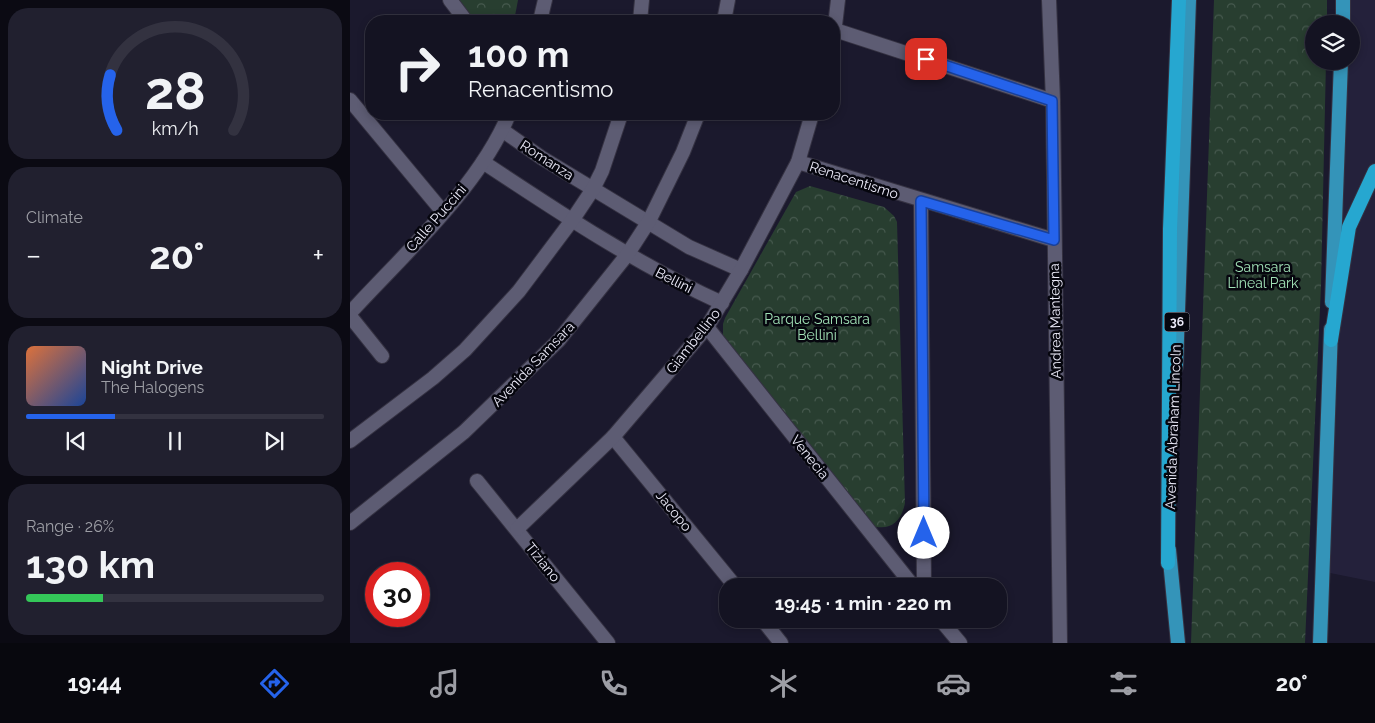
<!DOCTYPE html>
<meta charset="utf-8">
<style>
body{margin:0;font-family:Raleway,sans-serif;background:#21202f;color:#f1f3f6;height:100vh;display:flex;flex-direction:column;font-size:19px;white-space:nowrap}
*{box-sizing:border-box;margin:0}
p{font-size:16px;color:#9d9ea5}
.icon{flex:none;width:28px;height:28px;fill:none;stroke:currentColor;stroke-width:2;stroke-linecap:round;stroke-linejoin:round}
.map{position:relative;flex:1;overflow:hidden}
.details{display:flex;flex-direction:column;gap:8px;padding:8px;background:#0b0a13;width:350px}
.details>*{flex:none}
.top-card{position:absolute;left:15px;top:15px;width:475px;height:105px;border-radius:20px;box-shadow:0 2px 8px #0003,0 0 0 1px #333240;background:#141322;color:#f1f3f6;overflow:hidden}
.tools{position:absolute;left:955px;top:15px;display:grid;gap:10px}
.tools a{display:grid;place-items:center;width:55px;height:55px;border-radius:50%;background:#141322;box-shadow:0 2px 8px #0003,0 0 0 1px #333240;font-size:25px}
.speed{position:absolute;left:15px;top:562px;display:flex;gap:10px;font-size:25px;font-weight:700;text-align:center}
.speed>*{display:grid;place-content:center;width:65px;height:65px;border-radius:50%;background:#141322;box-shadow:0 2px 8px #0003,0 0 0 1px #333240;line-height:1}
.speed .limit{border:8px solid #d22;background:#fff;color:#111}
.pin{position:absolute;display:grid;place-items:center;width:42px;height:42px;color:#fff;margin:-21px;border-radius:10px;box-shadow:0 2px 8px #0006}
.me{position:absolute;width:55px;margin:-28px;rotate:0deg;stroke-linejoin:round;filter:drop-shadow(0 0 4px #0008)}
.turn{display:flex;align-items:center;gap:18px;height:105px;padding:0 20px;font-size:22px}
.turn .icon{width:65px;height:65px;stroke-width:2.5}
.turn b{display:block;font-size:35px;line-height:42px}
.big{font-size:38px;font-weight:700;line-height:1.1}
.details .widget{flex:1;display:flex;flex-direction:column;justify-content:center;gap:8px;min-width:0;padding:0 18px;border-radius:20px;background:#21202f}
.details .dial{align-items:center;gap:0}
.dial svg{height:130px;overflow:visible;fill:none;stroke:#333240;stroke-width:7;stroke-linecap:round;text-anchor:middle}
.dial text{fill:#f1f3f6;stroke:none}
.song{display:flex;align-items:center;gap:15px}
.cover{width:60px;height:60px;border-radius:8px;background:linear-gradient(135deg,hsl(20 70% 55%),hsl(220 70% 35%))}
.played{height:5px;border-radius:2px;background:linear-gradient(90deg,#2563eb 30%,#333240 30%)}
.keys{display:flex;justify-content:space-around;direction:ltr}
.heat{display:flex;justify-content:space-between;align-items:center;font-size:28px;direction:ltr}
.charge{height:8px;border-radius:4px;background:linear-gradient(90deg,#34c759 26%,#333240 0)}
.trip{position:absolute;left:369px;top:578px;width:288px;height:50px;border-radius:20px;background:#141322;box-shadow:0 2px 8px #0003,0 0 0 1px #333240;font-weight:700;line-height:50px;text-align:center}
.tabs{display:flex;height:80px;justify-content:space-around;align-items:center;background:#08080e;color:#9d9ea5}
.tabs .icon{width:35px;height:35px}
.tabs .on{color:#2563eb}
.tabs b{font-size:22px;color:#f1f3f6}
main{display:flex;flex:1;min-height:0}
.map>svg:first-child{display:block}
.built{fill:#24213b}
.park{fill:url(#park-crowns)}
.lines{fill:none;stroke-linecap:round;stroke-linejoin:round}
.minor-casing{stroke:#353242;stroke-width:16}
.primary-casing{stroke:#353242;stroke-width:16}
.trunk-casing{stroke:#353242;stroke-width:16}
.minor{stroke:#5d5c73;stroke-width:14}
.primary{stroke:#3494b9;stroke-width:14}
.trunk{stroke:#26a7d0;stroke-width:14}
.route-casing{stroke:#184099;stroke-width:12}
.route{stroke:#2563eb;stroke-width:9}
.labels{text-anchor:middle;stroke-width:5;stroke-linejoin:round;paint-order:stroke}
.shield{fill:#06060e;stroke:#a6a6b2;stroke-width:1}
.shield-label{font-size:12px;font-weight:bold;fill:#ebeaf8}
.street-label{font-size:14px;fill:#ebeaf8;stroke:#06060e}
.park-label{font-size:14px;fill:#a1e1b6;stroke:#06060e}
</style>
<main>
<section class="details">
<div class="widget dial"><svg viewBox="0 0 100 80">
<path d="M14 69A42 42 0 1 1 86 69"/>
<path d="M14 69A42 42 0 0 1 10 35" stroke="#2563eb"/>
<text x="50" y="56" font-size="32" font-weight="700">28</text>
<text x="50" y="72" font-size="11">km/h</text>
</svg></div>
<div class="widget"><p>Climate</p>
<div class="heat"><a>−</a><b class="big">20°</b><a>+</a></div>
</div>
<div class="widget">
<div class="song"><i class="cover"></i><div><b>Night Drive</b><p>The Halogens</p></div></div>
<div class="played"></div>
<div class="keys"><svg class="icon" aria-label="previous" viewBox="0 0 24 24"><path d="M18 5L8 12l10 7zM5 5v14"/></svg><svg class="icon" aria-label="pause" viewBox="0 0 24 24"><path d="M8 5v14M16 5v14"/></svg><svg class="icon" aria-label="next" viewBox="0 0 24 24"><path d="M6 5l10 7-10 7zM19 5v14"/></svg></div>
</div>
<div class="widget"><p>Range · 26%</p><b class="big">130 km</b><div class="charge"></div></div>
</section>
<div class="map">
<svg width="1025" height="643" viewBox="0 0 1025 643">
<defs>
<pattern id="park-crowns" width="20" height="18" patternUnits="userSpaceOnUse" patternTransform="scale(1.25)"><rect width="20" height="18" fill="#283e30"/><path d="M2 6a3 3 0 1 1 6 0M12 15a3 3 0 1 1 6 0" fill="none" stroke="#475a4f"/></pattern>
</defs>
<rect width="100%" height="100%" fill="#1b192d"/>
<polygon class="built" points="1000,0 1025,0 1025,582 980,573 998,61 1001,61"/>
<g class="park">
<polygon points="105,0 168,0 164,21 122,21"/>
<polygon points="864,0 977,0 977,24 964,24 964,61 976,61 971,286 955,643 841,643"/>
<path d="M460 186 534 207 544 216 547 222 555 503C551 523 539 532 519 525L373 339V324L375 318 446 192Z"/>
</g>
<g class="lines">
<g class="minor-casing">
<g id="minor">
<polyline points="100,0 116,21"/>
<polyline points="699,0 703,101 710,643"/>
<polyline points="190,21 195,0"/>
<polyline points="290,21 292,0"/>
<polyline points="374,21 378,0"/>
<polyline points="485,30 703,101"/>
<polyline points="484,34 488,0"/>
<polyline points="0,100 93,212"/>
<polyline points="152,130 192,158 339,247 391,270"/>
<path d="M133 162C210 213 288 265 372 303"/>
<polyline points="448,162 704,240"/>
<polyline points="571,201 574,586"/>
<path d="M0 313C53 255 129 187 159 114"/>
<polyline points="0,316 32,356"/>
<polyline points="357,327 563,586"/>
<polyline points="263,437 385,586"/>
<polyline points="0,441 83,378 115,350 169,291 223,219 243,189 252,171 271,114"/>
<polyline points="127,481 258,643"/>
<polyline points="0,523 114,432 209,340 277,255 299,221 333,152 348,114"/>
<polyline points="167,529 263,437 357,327 391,270 448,162 462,114"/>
<polyline points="412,619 431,643"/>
<polyline points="590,619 610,643"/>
</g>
</g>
<g class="primary-casing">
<g id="primary">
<polyline points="993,24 993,0"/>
<polyline points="982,302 991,61"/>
<polyline points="826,367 839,0"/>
<polyline points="819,550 828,643"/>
<polyline points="970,643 981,329"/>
</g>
</g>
<g class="trunk-casing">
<g id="trunk">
<polyline points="981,340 999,227 1025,171"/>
<polyline points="818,563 820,229 829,0"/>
</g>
</g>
<use href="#minor" class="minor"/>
<use href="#primary" class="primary"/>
<use href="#trunk" class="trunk"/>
</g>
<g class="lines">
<g class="route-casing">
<polyline id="route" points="574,533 571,201 704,240 702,101 576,59"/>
</g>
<use href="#route" class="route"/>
</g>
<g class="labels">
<rect class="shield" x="814.5" y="312.5" width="25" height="19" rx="4"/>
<g class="shield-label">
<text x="827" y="326">36</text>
</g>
<g class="street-label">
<text transform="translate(197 160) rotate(33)" y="5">Romanza</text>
<text transform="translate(504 180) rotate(18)" y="5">Renacentismo</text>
<text transform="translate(86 218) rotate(-49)" y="5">Calle Puccini</text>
<text transform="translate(324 280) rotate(27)" y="5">Bellini</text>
<text transform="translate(705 321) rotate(-91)" y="5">Andrea Mantegna</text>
<text transform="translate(343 341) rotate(-52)" y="5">Giambellino</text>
<text transform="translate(183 364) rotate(-46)" y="5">Avenida Samsara</text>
<text transform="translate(823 427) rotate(-88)" y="5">Avenida Abraham Lincoln</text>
<text transform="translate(460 457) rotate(51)" y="5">Venecia</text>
<text transform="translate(324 511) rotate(51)" y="5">Jacopo</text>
<text transform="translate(193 562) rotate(51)" y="5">Tiziano</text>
</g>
<g class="park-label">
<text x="913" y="272">Samsara<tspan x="913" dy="16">Lineal Park</tspan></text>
<text x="467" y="324">Parque Samsara<tspan x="467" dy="16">Bellini</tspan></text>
</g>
</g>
</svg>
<div class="tools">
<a><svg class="icon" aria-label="layers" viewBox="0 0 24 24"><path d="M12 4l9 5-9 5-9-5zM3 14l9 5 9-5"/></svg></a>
</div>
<div class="speed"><div class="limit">30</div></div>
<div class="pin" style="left:576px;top:59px;background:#d93025"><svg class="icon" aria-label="arrive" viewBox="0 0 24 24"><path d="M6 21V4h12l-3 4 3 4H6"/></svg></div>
<svg class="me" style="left:574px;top:533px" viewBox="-20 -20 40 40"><circle r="19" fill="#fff"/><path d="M0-13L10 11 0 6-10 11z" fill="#2563eb"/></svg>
<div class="trip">19:45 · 1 min · 220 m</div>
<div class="top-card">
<div class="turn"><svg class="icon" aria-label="right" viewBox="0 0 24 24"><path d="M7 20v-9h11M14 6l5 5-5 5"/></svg><div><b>100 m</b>Renacentismo</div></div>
</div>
</div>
</main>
<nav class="tabs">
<b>19:44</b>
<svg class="icon on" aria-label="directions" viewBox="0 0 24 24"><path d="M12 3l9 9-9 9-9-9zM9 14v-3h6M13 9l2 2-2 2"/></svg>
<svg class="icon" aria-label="music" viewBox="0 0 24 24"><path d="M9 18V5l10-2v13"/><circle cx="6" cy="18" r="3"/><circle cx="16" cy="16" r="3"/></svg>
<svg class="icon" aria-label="phone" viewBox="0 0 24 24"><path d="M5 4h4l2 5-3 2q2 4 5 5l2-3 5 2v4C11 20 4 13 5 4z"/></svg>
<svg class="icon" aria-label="climate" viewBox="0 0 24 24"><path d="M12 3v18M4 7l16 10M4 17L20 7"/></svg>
<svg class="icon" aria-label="car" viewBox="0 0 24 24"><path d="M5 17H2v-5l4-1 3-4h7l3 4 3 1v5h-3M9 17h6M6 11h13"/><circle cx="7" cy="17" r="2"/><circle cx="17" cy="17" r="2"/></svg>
<svg class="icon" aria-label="filters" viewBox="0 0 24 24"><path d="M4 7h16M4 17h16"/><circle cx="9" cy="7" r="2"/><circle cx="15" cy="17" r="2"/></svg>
<b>20°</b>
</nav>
